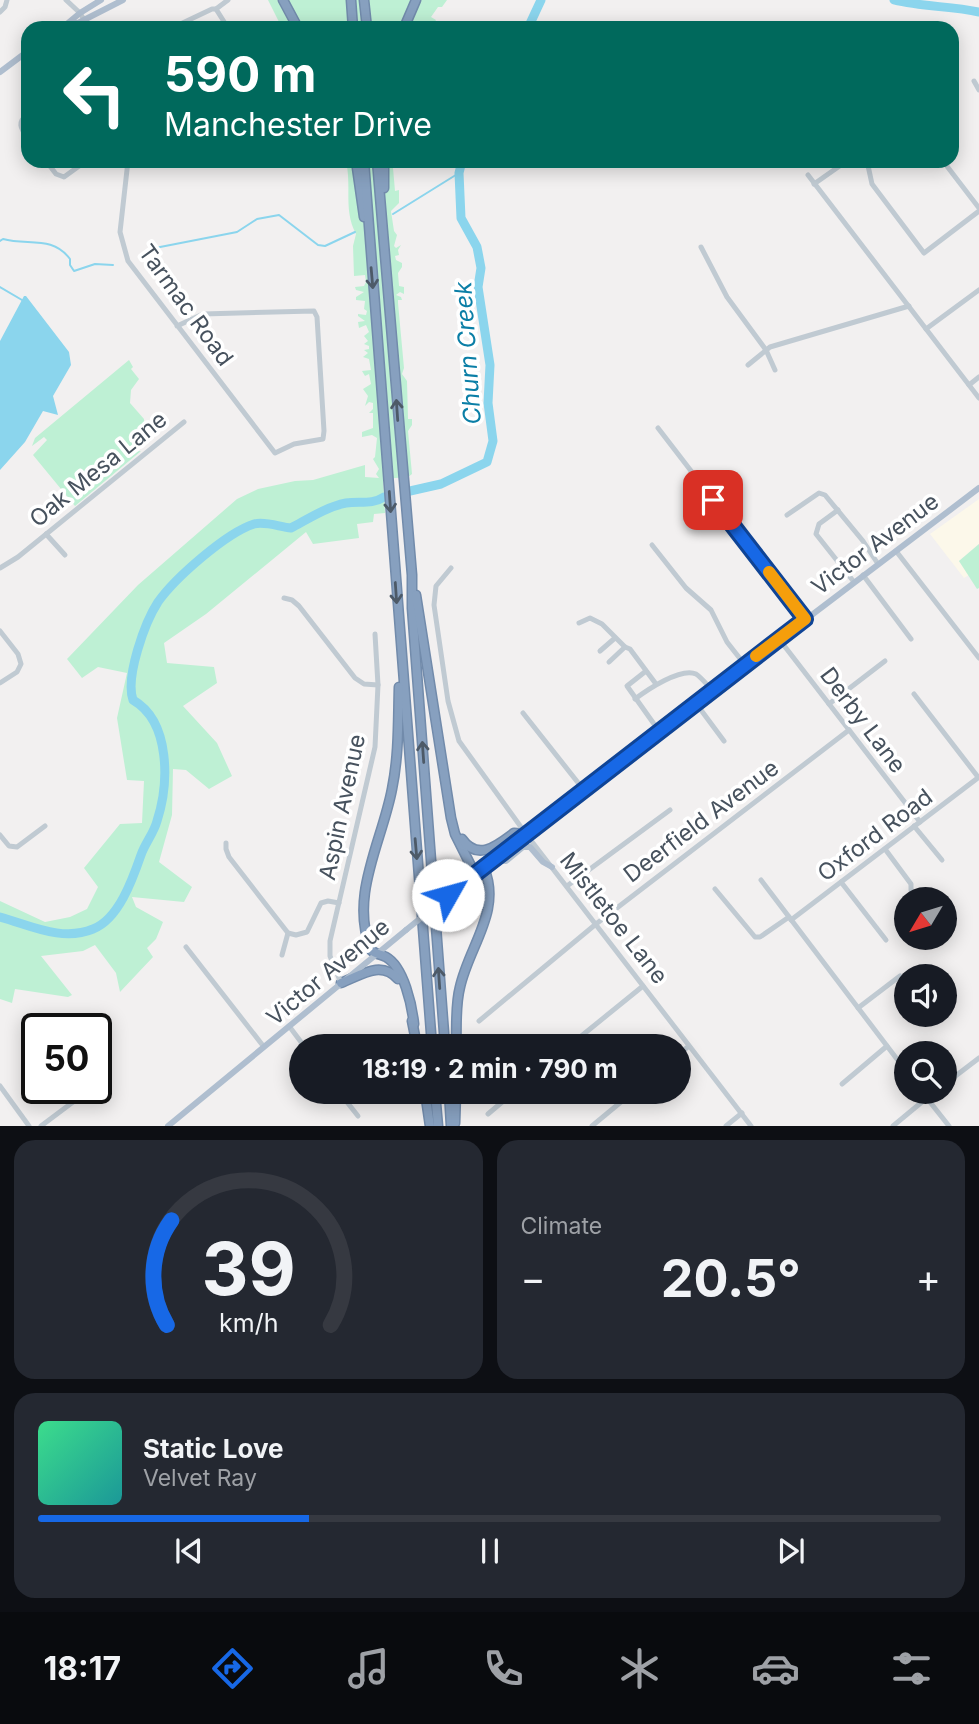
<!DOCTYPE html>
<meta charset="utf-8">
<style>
body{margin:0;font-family:Inter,sans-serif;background:#242831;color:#f1f3f6;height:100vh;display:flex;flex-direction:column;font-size:26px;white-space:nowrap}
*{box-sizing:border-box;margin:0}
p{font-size:23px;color:#9ea1a6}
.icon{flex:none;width:38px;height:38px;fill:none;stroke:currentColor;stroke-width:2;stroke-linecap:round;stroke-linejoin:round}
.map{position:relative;height:1126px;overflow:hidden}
.details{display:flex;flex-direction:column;gap:14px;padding:14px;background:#0d0f14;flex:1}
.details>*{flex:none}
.banner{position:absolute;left:21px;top:21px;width:938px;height:147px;border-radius:21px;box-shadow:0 4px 18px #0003;background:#00695c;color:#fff;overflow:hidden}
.needle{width:46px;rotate:232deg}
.controls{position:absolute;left:894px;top:887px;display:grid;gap:14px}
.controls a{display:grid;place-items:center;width:63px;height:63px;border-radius:50%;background:#171b24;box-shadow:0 4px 18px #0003;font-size:35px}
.speed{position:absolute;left:21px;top:1013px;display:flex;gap:14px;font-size:35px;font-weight:700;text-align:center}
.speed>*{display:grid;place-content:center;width:91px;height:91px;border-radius:50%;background:#171b24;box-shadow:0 4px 18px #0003;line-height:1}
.speed .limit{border:4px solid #111;border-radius:10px;background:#fff;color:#111}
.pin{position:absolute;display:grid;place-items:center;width:60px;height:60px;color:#fff;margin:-30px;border-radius:14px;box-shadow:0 4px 10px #0006}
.me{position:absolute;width:77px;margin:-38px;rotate:52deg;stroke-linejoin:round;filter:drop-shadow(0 0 5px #0008)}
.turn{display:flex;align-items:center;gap:24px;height:147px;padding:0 28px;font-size:32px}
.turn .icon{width:91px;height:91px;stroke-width:2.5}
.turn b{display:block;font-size:49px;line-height:60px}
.big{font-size:52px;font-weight:700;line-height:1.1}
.details .widget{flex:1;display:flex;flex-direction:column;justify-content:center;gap:10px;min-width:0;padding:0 24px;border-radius:21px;background:#242831}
.details .dial{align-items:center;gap:0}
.dial svg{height:182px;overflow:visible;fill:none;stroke:#363941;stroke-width:7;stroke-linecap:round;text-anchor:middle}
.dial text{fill:#f1f3f6;stroke:none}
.song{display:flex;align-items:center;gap:21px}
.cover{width:84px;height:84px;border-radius:10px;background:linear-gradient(135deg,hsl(150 70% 55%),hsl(180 70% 35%))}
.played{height:7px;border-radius:4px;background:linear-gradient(90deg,#1768e6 30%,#363941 30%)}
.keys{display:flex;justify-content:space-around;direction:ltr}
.heat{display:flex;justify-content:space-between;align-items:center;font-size:38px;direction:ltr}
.details .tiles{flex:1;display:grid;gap:14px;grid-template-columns:1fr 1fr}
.widget:last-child{grid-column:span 2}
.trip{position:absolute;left:289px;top:1034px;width:402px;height:70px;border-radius:35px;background:#171b24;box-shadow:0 4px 18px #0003;font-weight:700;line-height:70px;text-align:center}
.dock{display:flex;height:112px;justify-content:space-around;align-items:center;background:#090b0e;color:#9ea1a6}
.dock .icon{width:49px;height:49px}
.dock .selected{color:#1768e6}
.dock b{font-size:32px;color:#f1f3f6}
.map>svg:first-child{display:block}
.commercial{fill:#fcf8ea}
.green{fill:#bef0d4}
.water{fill:#8bd5ed}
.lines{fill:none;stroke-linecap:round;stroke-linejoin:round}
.stream{stroke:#8bd5ed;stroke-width:2}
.river{stroke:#8bd5ed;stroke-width:9}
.highway-casing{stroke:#728bab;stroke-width:11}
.minor{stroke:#c0cad2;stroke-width:5}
.major{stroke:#afbecf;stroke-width:6}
.highway{stroke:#87a0bf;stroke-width:8}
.major-bridge{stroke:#afbecf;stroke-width:6}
.oneway{stroke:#4d5a68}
.route-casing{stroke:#0f4496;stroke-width:18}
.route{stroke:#1768e6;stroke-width:12}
.slow{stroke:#f59e0b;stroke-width:12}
.labels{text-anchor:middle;stroke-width:7;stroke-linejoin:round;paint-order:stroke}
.street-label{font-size:23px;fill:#47525e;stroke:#fff}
.water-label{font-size:24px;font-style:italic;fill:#0a7ea6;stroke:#fff}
</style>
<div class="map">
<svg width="979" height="1126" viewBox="0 0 979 1126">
<rect width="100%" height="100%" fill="#f2f0f0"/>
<polygon class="commercial" points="979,499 979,544 959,561 969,575 964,578 930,534"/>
<g class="green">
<polygon points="268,0 447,0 442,7 438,7 431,17 436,20 433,26 428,23 424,28 282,28"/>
<path d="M346 161H398V167L393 168 395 191 399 190V203L391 211 394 231 397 235 394 246 396 248 401 245 398 250 399 255 395 256 396 260 402 263V267L398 273 399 286 404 287V294L400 292 396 295 401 297 402 300H398V303L404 368 402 374 407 381 408 419H412V425L408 431 412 474 408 477 383 479 385 513 374 514 373 522 357 524 359 538 313 544 306 532 206 614 164 643 167 663 214 667 217 683 183 706 217 743 232 776 209 789 186 770 173 769 172 815 159 862 192 887 184 902 132 897 136 907 163 922 156 939 147 948 153 957 120 992 116 973 95 945 83 951 41 956 72 995 68 997 15 989 12 1003 0 999V901L45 922 70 917 87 909 98 887 84 868 120 824 142 823 144 781 127 780 117 718 127 673 98 667 82 678 67 659 138 585 237 499 258 489 295 481 313 480 365 465V477L379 478 376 474 379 469 373 459 375 457 377 438 372 435 362 437V432L373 428V413H369L373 409V403L369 402 365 406 368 396 363 389 371 384 369 374 365 376 362 371 371 370 369 359 363 357 368 353 364 350 369 349V346L364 344 368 341 364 336 369 332 366 325 359 328 358 322 365 321 358 316V314L366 315 367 311 364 309 365 301 356 300V297L364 292 356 290 355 287 364 286 366 282 365 275 354 276 353 246 356 234C343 210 352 187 346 161Z"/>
<polygon points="129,360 133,367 131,369 139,379 131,390 130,403 144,419 144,437 142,439 144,442 128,447 130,452 141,451 75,506 33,455 47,440 44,437 32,446 35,438"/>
<polygon points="979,544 979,588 977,589 959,561"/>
</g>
<polygon class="water" points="24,296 26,296 69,352 71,365 53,396 58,415 43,411 25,442 0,470 0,341"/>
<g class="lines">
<g class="stream">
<polyline points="393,214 459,173"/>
<path d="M0 241 3 239C28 246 52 235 70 259V265L74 271 95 264 113 265"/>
<polyline points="142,260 155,248 237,232 257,219 279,215 318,245 325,246 355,232"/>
<polyline points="0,287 22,300"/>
</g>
<g class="river">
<path d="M894 0C922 7 951 6 979 12"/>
<polyline points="528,28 541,0"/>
<polyline points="410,491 441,484 487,462 493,441 488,403 490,365 478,287 481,268 477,247 461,218 459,173 462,161"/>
<path d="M0 917C30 925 62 942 93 929 119 919 133 878 141 855 145 843 154 833 157 821 169 784 171 722 133 700 125 677 145 622 158 602 175 578 226 533 254 524 265 521 280 527 291 528 308 519 326 507 346 503 360 501 372 505 384 497"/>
</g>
<g class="highway-casing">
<g id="highway">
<polyline points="283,0 298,28"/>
<polyline points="351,0 353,28"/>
<polyline points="364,0 367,28"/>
<polyline points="404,28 416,0"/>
<polyline points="356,161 364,217"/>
<polyline points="364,161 432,1046"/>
<polyline points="377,161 412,575 412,608 445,1046"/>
<polyline points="384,188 384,161"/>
<polyline points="416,595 451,818 455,834 475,874"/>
<path d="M399 687C398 721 399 755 392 789 382 842 349 896 371 950 376 955 381 954 386 957 404 967 412 1006 414 1024"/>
<path d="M462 839C478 862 498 845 514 833L526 834"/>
<path d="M341 983C361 975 381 960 398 979"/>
<polyline points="412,1021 417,1046"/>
<path d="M456 1046C457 1027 455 1006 460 987 469 946 502 911 484 868"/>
<polyline points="425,1092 430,1126"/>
<polyline points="435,1092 438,1126"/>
<polyline points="449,1092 451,1126"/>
<polyline points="455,1123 456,1092"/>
</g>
</g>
<g class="minor">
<polyline points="66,0 80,13 89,28"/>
<polyline points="216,9 228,28"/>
<polyline points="0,12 5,7 7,0"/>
<polyline points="172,28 212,9 216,9 228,0"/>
<polyline points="974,81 979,90"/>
<path d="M28 114C17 122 20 128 28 138"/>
<polyline points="46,161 56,174 64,177 86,161"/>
<polyline points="128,161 120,232 128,261 275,453 294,444 323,439 324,431 317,317 314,311 203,314 177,326"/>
<polyline points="171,161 189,161"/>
<polyline points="867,161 872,184 924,253 979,211"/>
<polyline points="943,161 979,208"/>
<polyline points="808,175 979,398"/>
<polyline points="814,184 841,165 854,161"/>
<polyline points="701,247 727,297 766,350 775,370"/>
<polyline points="926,329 979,290"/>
<polyline points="748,365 770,347 909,306"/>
<polyline points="969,385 979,377"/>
<polyline points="658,428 805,619"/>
<polyline points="838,510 819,524 816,534 854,582"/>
<polyline points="787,515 819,493 825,495 863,541 878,564"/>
<polyline points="46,534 65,555"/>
<polyline points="652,545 686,588 711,610 727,642 745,665"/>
<polyline points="896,551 979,658"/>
<polyline points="0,568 18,557 184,422"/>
<polyline points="451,568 436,586 434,605 448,701 459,741 526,834 751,1126"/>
<polyline points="863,575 911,639"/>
<polyline points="284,598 292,600 299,606 355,678 364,684 378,685"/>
<polyline points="579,623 590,618 602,624 625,647 630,649 656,684"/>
<polyline points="0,631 18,654 21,664 17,672 0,683"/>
<polyline points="779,639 920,822"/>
<polyline points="600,651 615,638"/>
<polyline points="609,662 625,647"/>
<polyline points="646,671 627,686 659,731"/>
<polyline points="914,694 978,777"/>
<path d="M635 699C647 690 681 667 696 674 702 678 707 685 712 690"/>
<polyline points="695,702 724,741"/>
<polyline points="829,704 885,661"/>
<polyline points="523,713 583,789"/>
<polyline points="914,826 942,860"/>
<polyline points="0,835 9,846 17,847 45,826"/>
<polyline points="226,843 226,849 229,857 288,933 296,935 307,932 321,903 328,901 339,903"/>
<polyline points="885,849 911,884 911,890"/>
<polyline points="761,880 906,1071"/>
<polyline points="841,882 886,940"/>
<polyline points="567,886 670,810"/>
<polyline points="715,889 755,937 760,937 789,917"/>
<polyline points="791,920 979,777"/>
<polyline points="186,947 264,1047"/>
<polyline points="282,955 288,933"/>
<polyline points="341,983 330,956 330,941 375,747 378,685 375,634"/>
<polyline points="858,1008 900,976"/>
<polyline points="479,1021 596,924 849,730"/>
<polyline points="289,1026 304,1046"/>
<polyline points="569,1046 643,986"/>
<polyline points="679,1054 689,1046"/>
<polyline points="842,1084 887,1046"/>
<polyline points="945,1084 979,1058"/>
<polyline points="0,1086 29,1126"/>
<polyline points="339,1092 358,1116"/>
<polyline points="922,1092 949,1126"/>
<polyline points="488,1114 514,1092"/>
<polyline points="41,1126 81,1096"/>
<polyline points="592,1126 633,1092"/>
<polyline points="726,1126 742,1113"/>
<polyline points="893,1126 934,1092"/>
</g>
<g class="major">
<polyline points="70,23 78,23 123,0"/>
<polyline points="62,28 80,13 101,0"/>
<polyline points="0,72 28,51"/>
<polyline points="493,860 506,861 523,847 530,847 543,862 552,867"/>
<polyline points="448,896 659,731 979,488"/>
<polyline points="168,1126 406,930"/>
</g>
<use href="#highway" class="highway"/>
<polyline class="major-bridge" points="406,930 448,896"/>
</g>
<defs><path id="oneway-shaft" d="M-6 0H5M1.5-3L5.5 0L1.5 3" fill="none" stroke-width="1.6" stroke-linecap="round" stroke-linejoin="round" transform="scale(1.75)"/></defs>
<g class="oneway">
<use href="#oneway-shaft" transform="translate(372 278) rotate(85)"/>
<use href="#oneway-shaft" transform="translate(397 410) rotate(-94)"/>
<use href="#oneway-shaft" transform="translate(390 502) rotate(86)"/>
<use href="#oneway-shaft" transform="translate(396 593) rotate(86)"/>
<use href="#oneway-shaft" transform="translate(423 752) rotate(-94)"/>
<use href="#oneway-shaft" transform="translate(416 849) rotate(85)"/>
<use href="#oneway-shaft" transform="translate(439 978) rotate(-94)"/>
</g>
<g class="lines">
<g class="route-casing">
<polyline id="route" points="448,895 805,619 713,500"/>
</g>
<use href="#route" class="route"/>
<polyline class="slow" points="756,656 805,619 769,572"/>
</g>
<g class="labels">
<g class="street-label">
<text transform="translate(186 305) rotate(54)" y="8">Tarmac Road</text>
<text transform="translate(98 469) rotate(-39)" y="8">Oak Mesa Lane</text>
<text transform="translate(875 544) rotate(-37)" y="8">Victor Avenue</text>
<text transform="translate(863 720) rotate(53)" y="8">Derby Lane</text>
<text transform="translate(342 807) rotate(-78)" y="8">Aspin Avenue</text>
<text transform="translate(701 821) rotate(-37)" y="8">Deerfield Avenue</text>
<text transform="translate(875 835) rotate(-37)" y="8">Oxford Road</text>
<text transform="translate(614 918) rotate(52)" y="8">Mistletoe Lane</text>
<text transform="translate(328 972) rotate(-40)" y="8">Victor Avenue</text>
</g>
<g class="water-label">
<text transform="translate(468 353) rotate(-94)" y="8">Churn Creek</text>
</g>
</g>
</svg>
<div class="controls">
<a><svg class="needle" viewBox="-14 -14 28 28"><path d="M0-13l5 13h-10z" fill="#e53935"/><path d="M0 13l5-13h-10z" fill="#9ea1a6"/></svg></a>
<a><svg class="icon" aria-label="sound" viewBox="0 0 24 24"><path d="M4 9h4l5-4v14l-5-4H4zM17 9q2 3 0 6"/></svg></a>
<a><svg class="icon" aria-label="search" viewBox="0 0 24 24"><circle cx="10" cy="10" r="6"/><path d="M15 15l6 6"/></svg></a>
</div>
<div class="speed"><div class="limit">50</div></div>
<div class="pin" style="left:713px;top:500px;background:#d93025"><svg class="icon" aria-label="arrive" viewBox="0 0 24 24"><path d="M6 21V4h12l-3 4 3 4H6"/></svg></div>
<svg class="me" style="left:448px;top:895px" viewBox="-20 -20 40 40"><circle r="19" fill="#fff"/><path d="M0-13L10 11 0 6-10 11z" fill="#1768e6"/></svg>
<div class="trip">18:19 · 2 min · 790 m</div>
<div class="banner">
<div class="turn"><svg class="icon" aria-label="left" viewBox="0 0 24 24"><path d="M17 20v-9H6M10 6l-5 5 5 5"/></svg><div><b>590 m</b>Manchester Drive</div></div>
</div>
</div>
<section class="details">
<div class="tiles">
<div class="widget dial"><svg viewBox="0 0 100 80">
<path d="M14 69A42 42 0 1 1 86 69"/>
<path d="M14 69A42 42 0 0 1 16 23" stroke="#1768e6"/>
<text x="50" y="56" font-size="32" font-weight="700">39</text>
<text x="50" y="72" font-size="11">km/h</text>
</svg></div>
<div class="widget"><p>Climate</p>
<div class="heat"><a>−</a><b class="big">20.5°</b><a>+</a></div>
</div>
<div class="widget">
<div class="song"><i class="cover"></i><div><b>Static Love</b><p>Velvet Ray</p></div></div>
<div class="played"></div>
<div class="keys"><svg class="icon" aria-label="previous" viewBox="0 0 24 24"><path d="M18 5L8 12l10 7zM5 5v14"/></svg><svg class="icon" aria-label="pause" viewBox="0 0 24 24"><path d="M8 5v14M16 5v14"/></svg><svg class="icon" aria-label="next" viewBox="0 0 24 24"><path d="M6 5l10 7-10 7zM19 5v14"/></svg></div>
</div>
</div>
</section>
<nav class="dock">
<b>18:17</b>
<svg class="icon selected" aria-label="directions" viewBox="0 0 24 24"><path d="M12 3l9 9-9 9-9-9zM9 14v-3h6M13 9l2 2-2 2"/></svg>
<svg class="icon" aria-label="music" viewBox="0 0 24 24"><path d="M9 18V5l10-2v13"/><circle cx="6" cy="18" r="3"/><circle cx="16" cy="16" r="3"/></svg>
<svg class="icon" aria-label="phone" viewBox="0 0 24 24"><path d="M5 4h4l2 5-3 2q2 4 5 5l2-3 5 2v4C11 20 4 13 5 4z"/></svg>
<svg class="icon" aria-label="climate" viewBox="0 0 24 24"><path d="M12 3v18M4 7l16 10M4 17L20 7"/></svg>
<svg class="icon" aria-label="car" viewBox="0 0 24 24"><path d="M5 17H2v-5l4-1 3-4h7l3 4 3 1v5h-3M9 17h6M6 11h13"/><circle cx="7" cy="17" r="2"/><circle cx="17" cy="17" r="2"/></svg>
<svg class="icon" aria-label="filters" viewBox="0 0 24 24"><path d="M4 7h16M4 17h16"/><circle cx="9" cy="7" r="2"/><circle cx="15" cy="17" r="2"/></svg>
</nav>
